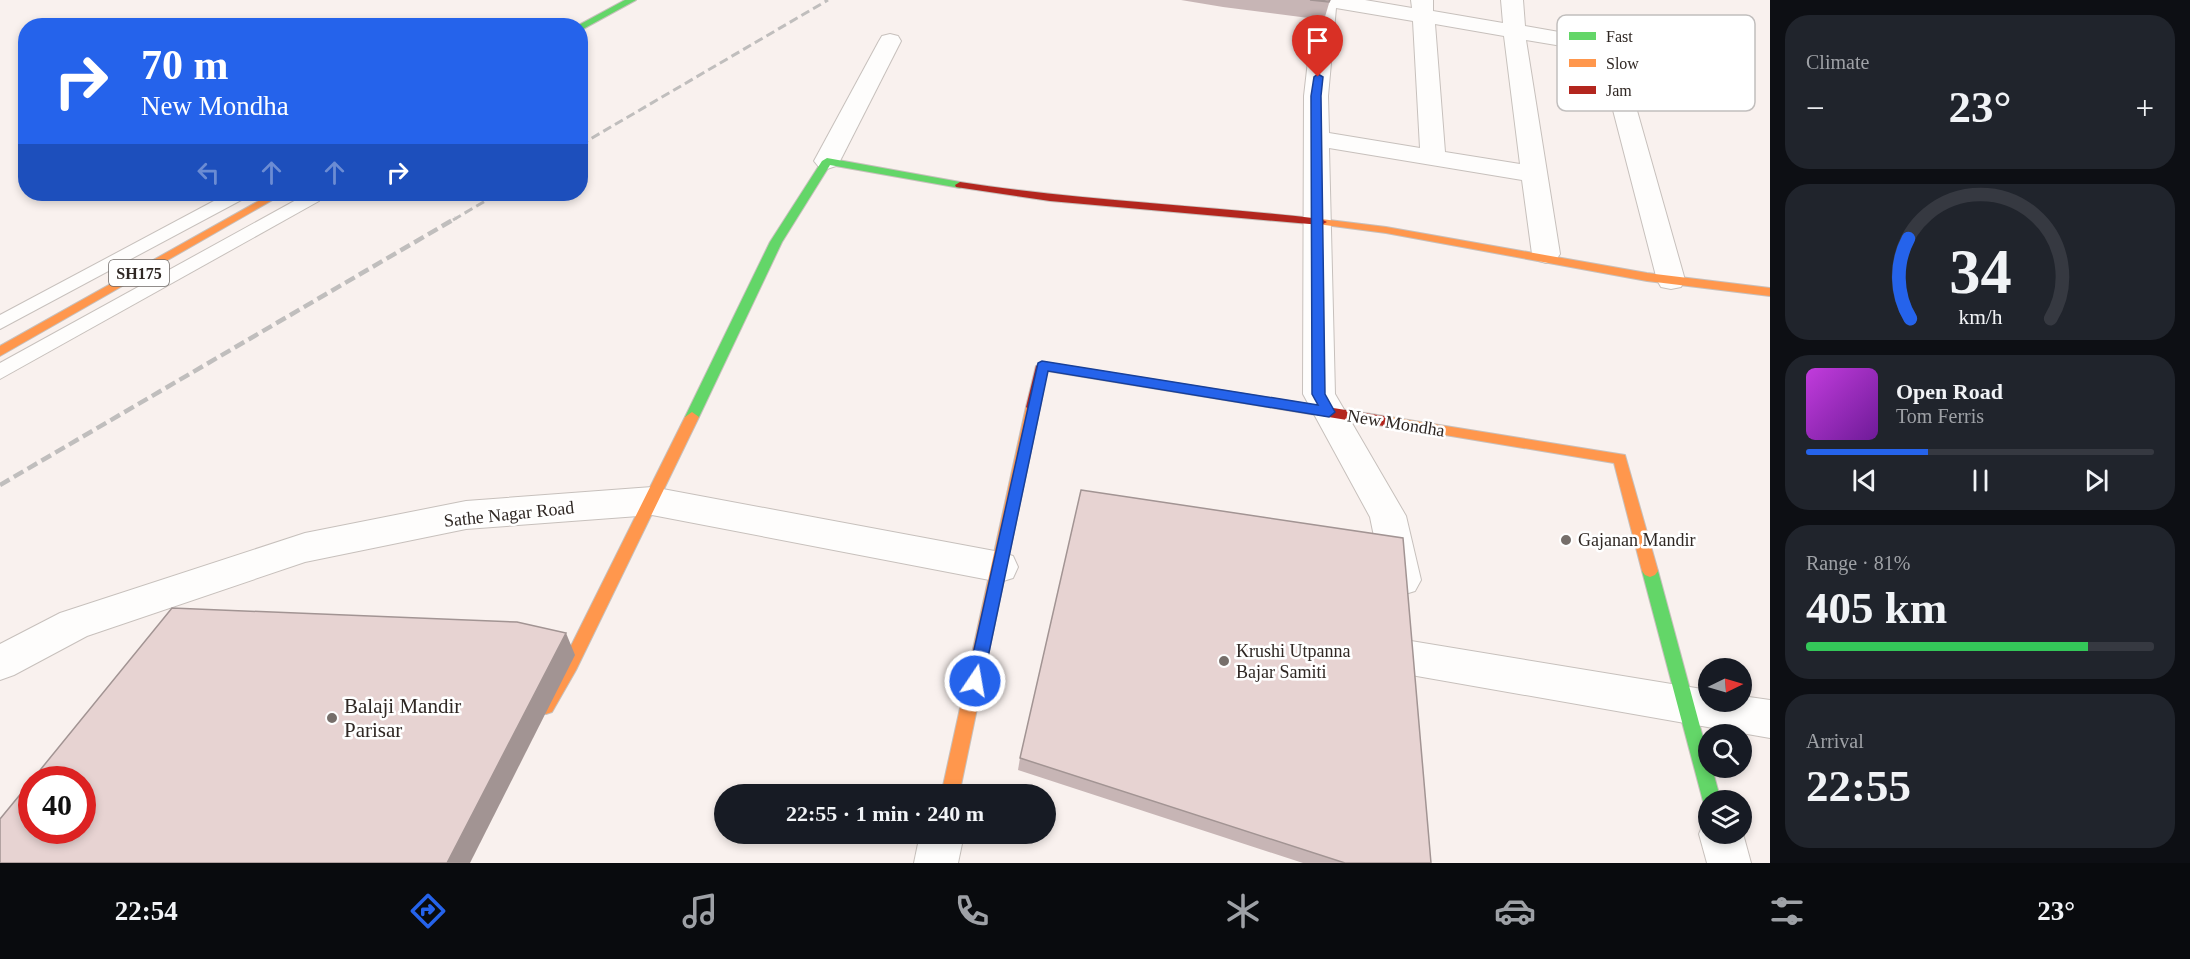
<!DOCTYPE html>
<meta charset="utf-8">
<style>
body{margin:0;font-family:Georgia,serif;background:#20242c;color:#f1f3f6;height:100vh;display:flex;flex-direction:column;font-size:22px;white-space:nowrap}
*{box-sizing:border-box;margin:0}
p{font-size:20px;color:#9ea1a6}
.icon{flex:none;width:33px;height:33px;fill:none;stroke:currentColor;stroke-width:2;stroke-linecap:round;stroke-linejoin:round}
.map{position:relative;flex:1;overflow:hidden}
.sheet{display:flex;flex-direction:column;gap:15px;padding:15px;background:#0d0f14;width:420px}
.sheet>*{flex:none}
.hud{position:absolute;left:18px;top:18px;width:570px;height:183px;border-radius:24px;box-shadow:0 3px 9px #0003;background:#2563eb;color:#fff;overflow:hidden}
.needle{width:39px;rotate:85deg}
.controls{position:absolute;left:1698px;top:658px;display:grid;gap:12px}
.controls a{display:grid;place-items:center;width:54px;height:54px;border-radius:50%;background:#171b24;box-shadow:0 3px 9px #0003;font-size:30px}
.speed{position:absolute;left:18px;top:766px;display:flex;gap:12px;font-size:30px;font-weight:700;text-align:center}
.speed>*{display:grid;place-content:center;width:78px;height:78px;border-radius:50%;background:#171b24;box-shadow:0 3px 9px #0003;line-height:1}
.speed .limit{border:9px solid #d22;background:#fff;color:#111}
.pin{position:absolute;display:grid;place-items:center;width:51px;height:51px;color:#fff;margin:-62px -26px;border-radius:50% 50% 50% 0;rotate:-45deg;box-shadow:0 0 6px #0007}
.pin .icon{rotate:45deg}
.me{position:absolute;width:66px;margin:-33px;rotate:12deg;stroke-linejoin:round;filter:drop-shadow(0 0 4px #0008)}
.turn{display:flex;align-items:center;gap:21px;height:126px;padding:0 24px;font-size:27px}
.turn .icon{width:78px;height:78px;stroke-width:2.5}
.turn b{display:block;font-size:42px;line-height:51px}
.lanes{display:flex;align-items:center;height:57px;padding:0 24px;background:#0003;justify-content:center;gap:30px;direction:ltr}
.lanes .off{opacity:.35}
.big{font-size:45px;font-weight:700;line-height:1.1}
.sheet .tile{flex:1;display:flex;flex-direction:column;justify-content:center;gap:9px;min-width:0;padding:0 21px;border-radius:24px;background:#20242c}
.sheet .dial{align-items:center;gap:0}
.dial svg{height:156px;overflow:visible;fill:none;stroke:#363941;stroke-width:7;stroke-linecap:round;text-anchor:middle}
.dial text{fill:#f1f3f6;stroke:none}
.song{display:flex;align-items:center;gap:18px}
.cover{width:72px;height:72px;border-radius:9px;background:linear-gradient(135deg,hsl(290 70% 55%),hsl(280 70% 35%))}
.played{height:6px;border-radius:3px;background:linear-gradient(90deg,#2563eb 35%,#363941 35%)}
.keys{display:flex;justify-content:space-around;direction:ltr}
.heat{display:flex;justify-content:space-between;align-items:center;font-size:33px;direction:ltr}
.charge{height:9px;border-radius:4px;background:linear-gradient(90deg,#34c759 81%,#363941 0)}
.trip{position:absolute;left:714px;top:784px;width:342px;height:60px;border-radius:30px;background:#171b24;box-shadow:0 3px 9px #0003;font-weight:700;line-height:60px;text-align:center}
.menu{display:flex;height:96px;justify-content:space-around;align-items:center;background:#090b0e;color:#9ea1a6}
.menu .icon{width:42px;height:42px}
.menu .selected{color:#2563eb}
.menu b{font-size:27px;color:#f1f3f6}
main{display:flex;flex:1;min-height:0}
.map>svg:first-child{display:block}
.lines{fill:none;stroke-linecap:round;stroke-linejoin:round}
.lane-casing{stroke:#c7c0bc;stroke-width:2}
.street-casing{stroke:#c7c0bc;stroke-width:2}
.fast-casing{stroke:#c7c0bc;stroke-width:2}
.slow-casing{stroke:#c7c0bc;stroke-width:2}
.jam-casing{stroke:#c7c0bc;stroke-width:2}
.lane{fill:#fefdfc;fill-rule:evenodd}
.street{fill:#fefdfc;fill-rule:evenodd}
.fast{fill:#63d668;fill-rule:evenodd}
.slow{fill:#ff974d;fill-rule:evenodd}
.jam{fill:#b3261e;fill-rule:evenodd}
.rail-far1{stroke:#c0bebd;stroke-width:3;stroke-dasharray:9 4.5;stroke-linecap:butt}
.rail{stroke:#c0bebd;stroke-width:4.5;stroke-dasharray:11 5;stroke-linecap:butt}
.wall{fill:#c7b5b5}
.shaded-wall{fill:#a29493}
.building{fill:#e7d3d2;stroke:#a29493;stroke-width:1.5}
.route{fill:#2563eb;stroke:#184099;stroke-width:1.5}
.poi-dot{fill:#766e6a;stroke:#fff;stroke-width:2}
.labels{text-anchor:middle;stroke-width:5;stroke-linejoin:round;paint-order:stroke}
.shield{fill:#fff;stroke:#6d6865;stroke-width:1.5}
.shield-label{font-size:16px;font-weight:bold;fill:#2f2723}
.street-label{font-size:18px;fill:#2f2723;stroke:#fff}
.poi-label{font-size:18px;fill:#2f2723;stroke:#fff;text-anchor:start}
.near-poi-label{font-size:21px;fill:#2f2723;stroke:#fff;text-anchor:start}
.key{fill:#fff;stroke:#c1bebd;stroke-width:1.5}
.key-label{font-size:16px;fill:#2f2723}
</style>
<main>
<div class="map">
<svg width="1770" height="863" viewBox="0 0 1770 863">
<rect width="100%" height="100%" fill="#f9f1ee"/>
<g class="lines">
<g class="lane-casing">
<g id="lane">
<polygon points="227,194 247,194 245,198 0,329 0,315"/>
<polygon points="307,194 323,194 319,201 0,379 0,363"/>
</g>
</g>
<g class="street-casing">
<g id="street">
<path d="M1315 0H1365L1412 8 1411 0H1433V11L1503 23 1501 0H1523L1525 26 1616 42 1619 47 1685 280 1681 287 1671 289 1661 287 1657 280 1598 52 1526 40 1560 254 1556 260 1546 263 1536 260 1532 254 1522 180 1329 148 1335 394 1406 516 1421 580 1415 591 1402 595 1389 591 1383 580 1370 517 1303 394 1304 96ZM1336 8 1413 21 1420 148 1329 133 1328 96ZM1435 24 1504 36 1520 164 1445 152Z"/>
<polygon points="890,34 898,36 901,41 840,161 836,166 827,169 818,166 814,161 879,41 882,36"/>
<polygon points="652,487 1000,552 1013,556 1018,567 1013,578 1000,582 652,515 466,529 305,562 87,636 14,675 0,680 0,644 60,613 305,533 466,501"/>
<polygon points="1411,641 1708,690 1708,702 1742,702 1742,696 1770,700 1770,738 1411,675 1397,670 1391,658 1397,646"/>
<polygon points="1708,818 1708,834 1742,834 1742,830 1751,863 1707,863 1699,834 1705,819"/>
<polygon points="920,834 964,834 958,863 914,863"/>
</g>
</g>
<g class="fast-casing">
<g id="fast">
<polygon points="625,0 636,0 583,29 580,30 580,26 577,26"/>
<polygon points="827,158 960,182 965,185 960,188 830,165 782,242 699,417 692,422 687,420 685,417 770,242 822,161"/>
<polygon points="1650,565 1655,567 1658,571 1708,756 1708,768 1712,768 1721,801 1708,801 1708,808 1703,801 1642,571 1645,567"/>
</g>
</g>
<g class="slow-casing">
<g id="slow">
<polygon points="271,194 283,194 0,356 0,346"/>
<polygon points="1321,219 1386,227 1647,273 1770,288 1770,296 1647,281 1386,233 1317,224 1315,222"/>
<polygon points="1033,402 1040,407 959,795 941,795 1026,407"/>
<polygon points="692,412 699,417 576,670 552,712 546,714 540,712 538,707 540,702 564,660 685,417"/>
<polygon points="1390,417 1625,455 1658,571 1655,575 1650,577 1645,575 1642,571 1614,463 1385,425 1383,422"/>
</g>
</g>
<g class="jam-casing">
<g id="jam">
<path d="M960 182C1080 201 1201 205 1321 219L1327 222 1321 225 1050 201 956 187 955 185Z"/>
<polygon points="1042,362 1390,417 1397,422 1390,427 1047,371 1040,407 1033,412 1026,407 1036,366"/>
</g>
</g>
<use href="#lane" class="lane"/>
<use href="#street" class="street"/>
<use href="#fast" class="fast"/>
<use href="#slow" class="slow"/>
<use href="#jam" class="jam"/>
<g class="rail-far1">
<polyline points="580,145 828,0"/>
<polyline points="453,220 497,194"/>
</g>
<polyline class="rail" points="0,485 456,218"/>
</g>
<g class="wall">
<polygon points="1181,0 1330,0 1324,20 1223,7"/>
<polygon points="1020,758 1431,863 1303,863 1018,770"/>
</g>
<polygon class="shaded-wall" points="566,633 575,655 470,863 447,863"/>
<g class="building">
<polygon points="1310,0 1330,0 1329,2"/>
<polygon points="1081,490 1403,538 1431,863 1345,863 1020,758"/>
<polygon points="172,608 517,622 566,633 447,863 0,863 0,819 32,780 32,831 82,831 82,780 32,780"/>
</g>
<polygon class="route" points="1318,74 1323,77 1321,96 1325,394 1335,412 1329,417 1048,371 983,681 981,686 975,688 969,686 967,681 1038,363 1042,361 1318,405 1312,394 1311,96 1314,77"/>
<g class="poi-dot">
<circle cx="1566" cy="540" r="6"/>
<circle cx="1224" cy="661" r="6"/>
<circle cx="332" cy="718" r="6"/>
</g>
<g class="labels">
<rect class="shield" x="109" y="260" width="60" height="26" rx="4.5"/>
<g class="shield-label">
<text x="139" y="279">SH175</text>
</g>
<g class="street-label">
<text transform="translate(1396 423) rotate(9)" y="6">New Mondha</text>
<text transform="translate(509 514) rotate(-6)" y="6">Sathe Nagar Road</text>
</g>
<g class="poi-label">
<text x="1578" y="546">Gajanan Mandir</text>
<text x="1236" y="657">Krushi Utpanna<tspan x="1236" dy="21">Bajar Samiti</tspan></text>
</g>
<g class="near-poi-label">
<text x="344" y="713">Balaji Mandir<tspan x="344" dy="24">Parisar</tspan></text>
</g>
</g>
<rect x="1557" y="15" width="198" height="96" rx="9" class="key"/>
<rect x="1569" y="32" width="27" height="8" fill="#63d668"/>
<rect x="1569" y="59" width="27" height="8" fill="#ff974d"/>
<rect x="1569" y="86" width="27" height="8" fill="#b3261e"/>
<g class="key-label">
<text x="1606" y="42">Fast</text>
<text x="1606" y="69">Slow</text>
<text x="1606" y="96">Jam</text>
</g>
</svg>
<div class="controls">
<a><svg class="needle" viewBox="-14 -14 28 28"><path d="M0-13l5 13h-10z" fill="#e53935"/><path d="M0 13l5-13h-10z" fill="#9ea1a6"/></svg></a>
<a><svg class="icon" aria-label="search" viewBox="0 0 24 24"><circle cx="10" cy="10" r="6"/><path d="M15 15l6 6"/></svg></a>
<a><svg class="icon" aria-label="layers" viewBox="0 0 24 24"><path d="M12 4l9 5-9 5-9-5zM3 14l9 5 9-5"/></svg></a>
</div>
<div class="speed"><div class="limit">40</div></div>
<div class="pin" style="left:1318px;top:77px;background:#d93025"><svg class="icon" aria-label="arrive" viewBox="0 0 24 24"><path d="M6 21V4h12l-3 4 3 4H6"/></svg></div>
<svg class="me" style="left:975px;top:681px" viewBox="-20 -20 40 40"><circle r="17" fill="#2563eb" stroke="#fff" stroke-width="3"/><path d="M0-11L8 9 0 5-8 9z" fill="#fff"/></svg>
<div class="trip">22:55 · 1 min · 240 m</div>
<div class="hud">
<div class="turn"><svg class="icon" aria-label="right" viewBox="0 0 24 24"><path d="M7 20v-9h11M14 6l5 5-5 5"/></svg><div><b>70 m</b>New Mondha</div></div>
<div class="lanes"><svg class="icon off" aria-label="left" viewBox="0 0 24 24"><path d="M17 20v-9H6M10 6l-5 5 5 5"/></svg><svg class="icon off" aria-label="ahead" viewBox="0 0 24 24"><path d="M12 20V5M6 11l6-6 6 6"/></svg><svg class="icon off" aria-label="ahead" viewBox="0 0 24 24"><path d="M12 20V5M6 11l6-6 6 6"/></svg><svg class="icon" aria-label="right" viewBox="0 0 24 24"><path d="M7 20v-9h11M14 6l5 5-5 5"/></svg></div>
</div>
</div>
<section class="sheet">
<div class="tile"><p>Climate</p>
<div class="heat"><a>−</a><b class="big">23°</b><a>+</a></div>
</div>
<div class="tile dial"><svg viewBox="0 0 100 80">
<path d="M14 69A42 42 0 1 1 86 69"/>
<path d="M14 69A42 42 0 0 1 13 28" stroke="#2563eb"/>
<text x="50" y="56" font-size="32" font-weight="700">34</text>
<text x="50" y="72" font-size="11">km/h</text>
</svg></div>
<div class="tile">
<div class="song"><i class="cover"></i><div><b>Open Road</b><p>Tom Ferris</p></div></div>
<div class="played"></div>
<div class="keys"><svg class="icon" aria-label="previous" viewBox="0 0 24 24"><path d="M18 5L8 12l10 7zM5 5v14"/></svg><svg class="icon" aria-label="pause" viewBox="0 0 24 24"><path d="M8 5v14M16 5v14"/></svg><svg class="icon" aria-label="next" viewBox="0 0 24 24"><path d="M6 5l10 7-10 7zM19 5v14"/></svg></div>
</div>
<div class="tile"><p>Range · 81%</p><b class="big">405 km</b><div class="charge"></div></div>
<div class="tile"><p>Arrival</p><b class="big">22:55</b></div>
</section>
</main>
<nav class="menu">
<b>22:54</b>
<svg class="icon selected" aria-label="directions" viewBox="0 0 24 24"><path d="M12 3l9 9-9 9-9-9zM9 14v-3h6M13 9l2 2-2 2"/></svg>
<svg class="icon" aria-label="music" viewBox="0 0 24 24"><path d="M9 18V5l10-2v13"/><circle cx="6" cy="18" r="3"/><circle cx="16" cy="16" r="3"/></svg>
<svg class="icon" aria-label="phone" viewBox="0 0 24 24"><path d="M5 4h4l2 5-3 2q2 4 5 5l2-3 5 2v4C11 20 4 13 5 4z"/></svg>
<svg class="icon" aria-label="climate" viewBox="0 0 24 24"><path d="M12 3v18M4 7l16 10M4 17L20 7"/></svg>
<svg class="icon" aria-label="car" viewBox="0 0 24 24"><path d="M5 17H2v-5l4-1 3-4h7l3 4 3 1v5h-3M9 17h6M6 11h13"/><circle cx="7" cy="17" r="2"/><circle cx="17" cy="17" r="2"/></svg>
<svg class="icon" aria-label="filters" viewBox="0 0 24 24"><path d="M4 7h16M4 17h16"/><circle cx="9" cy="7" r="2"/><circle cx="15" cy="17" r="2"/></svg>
<b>23°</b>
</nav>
